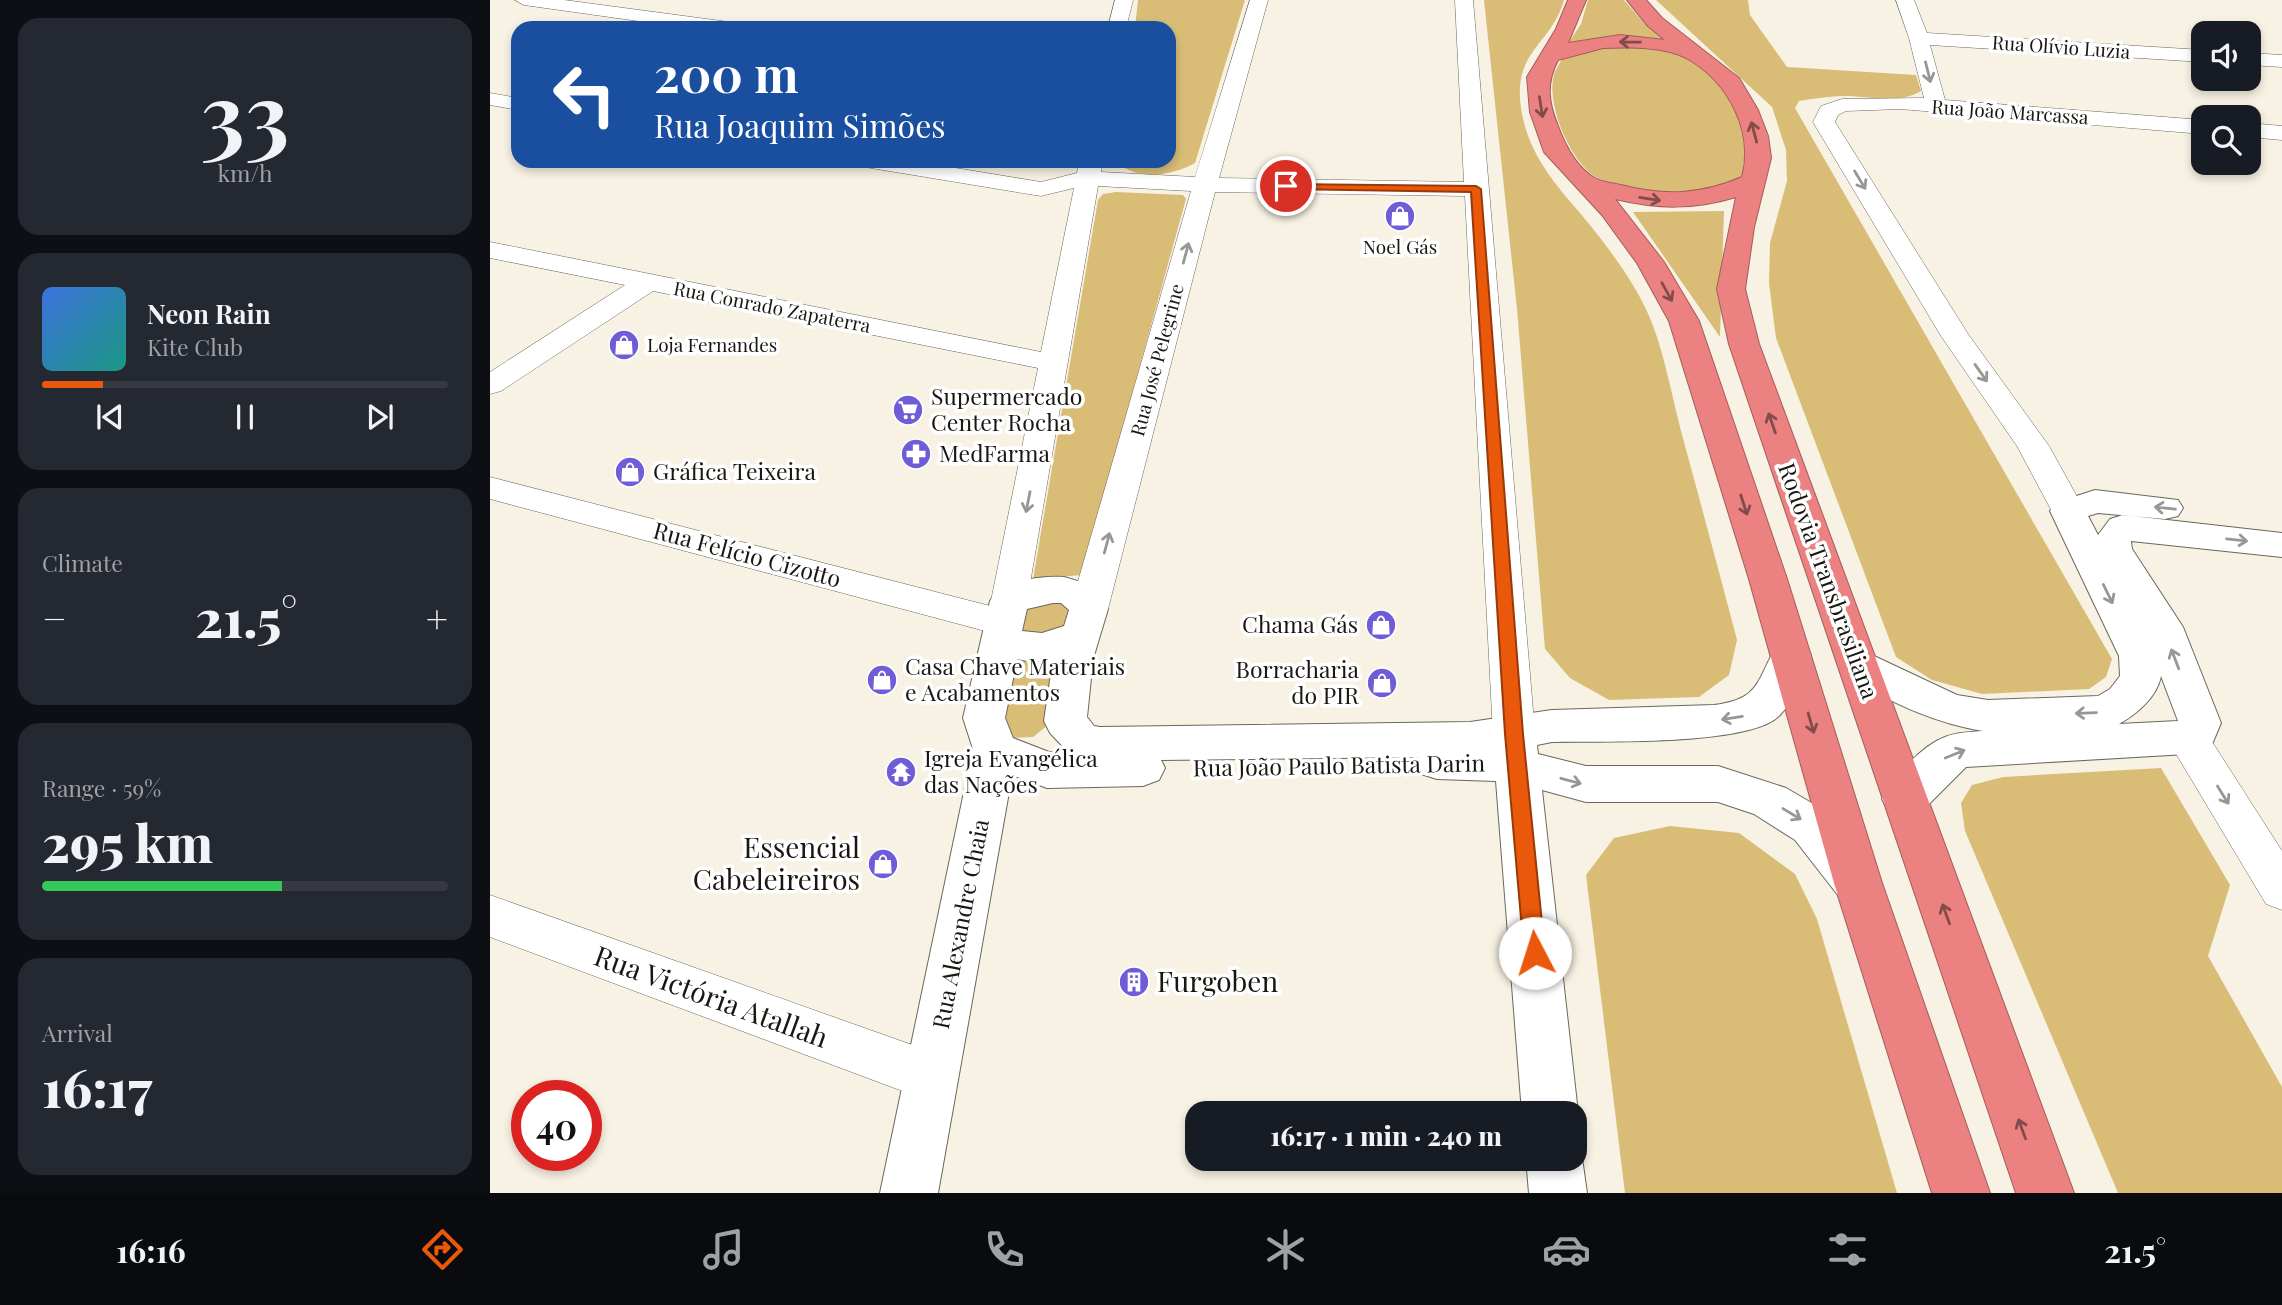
<!DOCTYPE html>
<meta charset="utf-8">
<style>
body{margin:0;font-family:"Playfair Display",serif;background:#242831;color:#f1f3f6;height:100vh;display:flex;flex-direction:column;font-size:26px;white-space:nowrap}
*{box-sizing:border-box;margin:0}
p{font-size:23px;color:#9ea1a6}
.icon{flex:none;width:38px;height:38px;fill:none;stroke:currentColor;stroke-width:2;stroke-linecap:round;stroke-linejoin:round}
.map{position:relative;flex:1;overflow:hidden}
.drawer{display:flex;flex-direction:column;gap:18px;padding:18px;background:#0d0f14;width:490px}
.drawer>*{flex:none}
.top-card{position:absolute;left:21px;top:21px;width:665px;height:147px;border-radius:21px;box-shadow:0 4px 10px #0003;background:#1a4fa0;color:#fff;overflow:hidden}
.buttons{position:absolute;left:1701px;top:21px;display:grid;gap:14px}
.buttons a{display:grid;place-items:center;width:70px;height:70px;border-radius:14px;background:#171b24;box-shadow:0 4px 10px #0003;font-size:35px}
.speed{position:absolute;left:21px;top:1080px;display:flex;gap:14px;font-size:35px;font-weight:700;text-align:center}
.speed>*{display:grid;place-content:center;width:91px;height:91px;border-radius:50%;background:#171b24;box-shadow:0 4px 10px #0003;line-height:1}
.speed .limit{border:10px solid #d22;background:#fff;color:#111}
.pin{position:absolute;display:grid;place-items:center;width:60px;height:60px;color:#fff;margin:-30px;border:4px solid #fff;border-radius:50%;box-shadow:0 2px 7px #0007}
.me{position:absolute;width:77px;margin:-38px;rotate:355deg;stroke-linejoin:round;filter:drop-shadow(0 0 5px #0008)}
.turn{display:flex;align-items:center;gap:24px;height:147px;padding:0 28px;font-size:32px}
.turn .icon{width:91px;height:91px;stroke-width:2.5}
.turn b{display:block;font-size:49px;line-height:60px}
.big{font-size:52px;font-weight:800;line-height:1.1}
.drawer .card{flex:1;display:flex;flex-direction:column;justify-content:center;gap:10px;min-width:0;padding:0 24px;border-radius:21px;background:#242831}
.drawer .dial{align-items:center;gap:0}
.dial b{font-size:91px;line-height:1}
.song{display:flex;align-items:center;gap:21px}
.cover{width:84px;height:84px;border-radius:10px;background:linear-gradient(135deg,hsl(220 70% 55%),hsl(170 70% 35%))}
.played{height:7px;border-radius:4px;background:linear-gradient(90deg,#ea580c 15%,#363941 15%)}
.keys{display:flex;justify-content:space-around;direction:ltr}
.heat{display:flex;justify-content:space-between;align-items:center;font-size:38px;direction:ltr}
.charge{height:10px;border-radius:5px;background:linear-gradient(90deg,#34c759 59%,#363941 0)}
.trip{position:absolute;left:695px;top:1101px;width:402px;height:70px;border-radius:21px;background:#171b24;box-shadow:0 4px 10px #0003;font-weight:800;line-height:70px;text-align:center}
.tabs{display:flex;height:112px;justify-content:space-around;align-items:center;background:#090b0e;color:#9ea1a6}
.tabs .icon{width:49px;height:49px}
.tabs .on{color:#ea580c}
.tabs b{font-size:32px;color:#f1f3f6}
main{display:flex;flex:1;min-height:0}
.map>svg:first-child{display:block}
.green{fill:#d9bd77}
.lines{fill:none;stroke-linecap:round;stroke-linejoin:round}
.street-casing{stroke:#6b675b;stroke-width:1}
.secondary-casing{stroke:#6b675b;stroke-width:2}
.highway-casing{stroke:#a25d5a;stroke-width:2}
.street{fill:#fff;fill-rule:evenodd}
.secondary{fill:#fff;fill-rule:evenodd}
.highway{fill:#eb8281;fill-rule:evenodd}
.oneway{stroke:#824c4a}
.oneway2{stroke:#989794}
.route{fill:#ea580c;stroke:#983908;stroke-width:2}
.labels{text-anchor:middle;stroke-width:7;stroke-linejoin:round;paint-order:stroke}
.far-street-label{font-size:19px;fill:#191712;stroke:#fff}
.far-poi-label{font-size:19px;fill:#191712;stroke:#fff}
.poi-label{font-size:23px;fill:#191712;stroke:#fff;text-anchor:start}
.street-label{font-size:23px;fill:#191712;stroke:#fff}
.near-poi-label{font-size:28px;fill:#191712;stroke:#fff;text-anchor:end}
.near-street-label{font-size:28px;fill:#191712;stroke:#fff}
</style>
<main>
<section class="drawer">
<div class="card dial"><b>33</b><p>km/h</p></div>
<div class="card">
<div class="song"><i class="cover"></i><div><b>Neon Rain</b><p>Kite Club</p></div></div>
<div class="played"></div>
<div class="keys"><svg class="icon" aria-label="previous" viewBox="0 0 24 24"><path d="M18 5L8 12l10 7zM5 5v14"/></svg><svg class="icon" aria-label="pause" viewBox="0 0 24 24"><path d="M8 5v14M16 5v14"/></svg><svg class="icon" aria-label="next" viewBox="0 0 24 24"><path d="M6 5l10 7-10 7zM19 5v14"/></svg></div>
</div>
<div class="card"><p>Climate</p>
<div class="heat"><a>−</a><b class="big">21.5°</b><a>+</a></div>
</div>
<div class="card"><p>Range · 59%</p><b class="big">295 km</b><div class="charge"></div></div>
<div class="card"><p>Arrival</p><b class="big">16:17</b></div>
</section>
<div class="map">
<svg width="1792" height="1193" viewBox="0 0 1792 1193">
<rect width="100%" height="100%" fill="#f8f2e4"/>
<g class="green">
<path d="M648 0H755L705 163C683 175 653 180 631 166L632 161H679V28H645Z"/>
<path d="M994 0H1074C1061 47 1020 50 1032 114 1040 155 1064 183 1090 213 1116 244 1148 286 1162 323 1175 357 1182 396 1191 431 1210 501 1229 571 1247 640L1239 675 1209 697 1119 700 1080 678 1055 649 1027 309Z"/>
<polygon points="1098,0 1134,0 1154,23 1181,42 1117,38 1079,42 1091,24"/>
<path d="M1166 0H1258L1260 15 1297 67 1426 75 1431 91C1410 104 1382 97 1359 96 1342 96 1326 98 1309 101L1305 108 1622 659 1616 677 1599 689 1492 694 1442 680 1406 657 1286 338 1279 283 1280 243 1297 181 1296 150 1282 107Z"/>
<path d="M1129 43 1193 53 1220 73 1239 95 1256 139 1252 175C1216 204 1147 199 1108 178 1081 164 1058 108 1063 79 1064 71 1071 62 1074 55Z"/>
<polygon points="626,192 693,195 696,199 592,575 543,579 608,200 613,194"/>
<polygon points="1234,211 1230,337 1143,212"/>
<polygon points="576,597 589,623 533,640 525,613 532,606"/>
<polygon points="520,653 574,654 563,721 543,737 516,738 507,716"/>
<polygon points="1671,768 1740,885 1718,956 1792,1087 1792,1193 1628,1193 1475,831 1471,803 1482,785 1513,777"/>
<polygon points="1180,826 1249,833 1305,874 1327,919 1407,1193 1135,1193 1096,875 1124,838"/>
</g>
<g class="lines">
<g class="street-casing">
<g id="street">
<polygon points="25,0 74,0 239,22 248,28 198,28 34,5"/>
<polygon points="625,0 643,0 636,28 618,28"/>
<polygon points="760,0 778,0 729,178 974,182 965,0 983,0 1045,734 1039,745 1024,750 1009,745 1003,734 975,196 725,192 618,609 612,618 599,622 586,618 580,609 701,191 608,186 537,601 532,610 524,613 533,623 527,632 514,636 0,499 0,477 504,607 501,601 548,368 163,291 11,391 0,394 0,372 135,285 0,258 0,242 551,352 584,188 551,196 381,168 373,166 369,161 423,161 551,182 587,173 589,161 613,161 611,172 705,177"/>
<polygon points="1406,0 1424,0 1437,33 1713,50 1713,62 1440,45 1455,100 1713,120 1713,134 1410,109 1356,111 1348,115 1345,122 1478,334 1559,446 1595,511 1590,519 1578,522 1566,519 1527,446 1451,336 1323,122 1331,106 1352,99 1434,98 1419,38"/>
<polygon points="1759,53 1792,55 1792,67 1759,65"/>
<polygon points="0,93 28,98 28,110 0,105"/>
<polygon points="1759,123 1792,126 1792,140 1759,137"/>
<polygon points="1697,721 1712,726 1792,851 1792,910 1776,904 1676,737 1682,726"/>
<polygon points="0,895 442,1052 460,1059 468,1077 460,1095 442,1102 0,937"/>
</g>
</g>
<g class="secondary-casing">
<g id="secondary">
<path d="M1605 490 1688 500 1693 508 1688 516 1675 519 1608 513 1598 516 1608 535 1620 519 1633 515 1792 533V557L1641 541 1642 549 1693 627 1731 723 1723 742 1697 754 1476 767 1431 812 1415 817 1399 812 1392 799C1404 777 1431 746 1455 737 1467 732 1480 732 1493 731 1442 723 1401 701 1356 678L1350 667 1356 656 1370 652 1384 656 1467 695 1498 700 1608 696 1620 689 1630 676 1629 656 1560 511 1565 503ZM1671 676 1688 721 1629 724C1647 714 1667 697 1671 676Z"/>
<path d="M574 577C599 584 605 586 618 609L603 659 597 717 604 726 610 727 980 722 1062 710 1224 705C1271 699 1266 681 1287 645L1301 640 1315 645 1321 655C1312 676 1305 700 1289 716 1259 746 1109 741 1062 742L1047 745 1048 754 1096 766H1228L1296 788 1337 812 1381 864 1388 879 1381 894 1364 900 1347 894 1305 840 1264 814 1228 802H1096L1052 790 1088 1113 1085 1120V1113H1032L1006 781 947 779 931 774 925 762 928 757 671 760 675 768 669 780 653 786 557 788 522 775 448 1193H390L483 749 473 718 500 601C512 580 551 576 574 577ZM563 603H571L579 610 574 626 552 633 532 631 537 609ZM527 659 542 662 563 660 554 721 560 733 578 752H559L523 738 515 718Z"/>
<polygon points="1085,1140 1092,1158 1097,1193 1039,1193 1036,1158 1085,1158"/>
</g>
</g>
<g class="highway-casing">
<path id="highway" d="M1078 0H1096L1078 43 1130 35 1175 40 1158 26 1137 0H1156L1172 18 1249 78 1268 110 1278 136 1281 158 1264 227 1255 289 1269 344 1584 1193H1526L1239 344 1227 289 1246 197C1204 210 1167 209 1125 199L1174 262 1209 321 1297 579 1392 883 1500 1193H1442L1344 883 1259 579 1179 321 1147 263 1112 215 1054 152 1040 112 1037 77 1066 29ZM1113 48C1139 47 1175 46 1198 59 1239 83 1264 131 1252 177 1211 195 1173 196 1131 185 1123 183 1111 182 1105 178 1086 167 1075 145 1068 126 1058 102 1056 83 1068 60Z"/>
</g>
<use href="#street" class="street"/>
<use href="#secondary" class="secondary"/>
<use href="#highway" class="highway"/>
</g>
<defs><path id="oneway-shaft" d="M-6 0H5M1.5-3L5.5 0L1.5 3" fill="none" stroke-width="1.6" stroke-linecap="round" stroke-linejoin="round" transform="scale(1.75)"/></defs>
<g class="oneway">
<use href="#oneway-shaft" transform="translate(1140 42) rotate(-179)"/>
<use href="#oneway-shaft" transform="translate(1051 107) rotate(81)"/>
<use href="#oneway-shaft" transform="translate(1264 132) rotate(-105)"/>
<use href="#oneway-shaft" transform="translate(1160 199) rotate(9)"/>
<use href="#oneway-shaft" transform="translate(1177 292) rotate(61)"/>
<use href="#oneway-shaft" transform="translate(1282 423) rotate(-109)"/>
<use href="#oneway-shaft" transform="translate(1254 505) rotate(72)"/>
<use href="#oneway-shaft" transform="translate(1321 723) rotate(74)"/>
<use href="#oneway-shaft" transform="translate(1456 914) rotate(-110)"/>
<use href="#oneway-shaft" transform="translate(1532 1129) rotate(-110)"/>
</g>
<g class="oneway2">
<use href="#oneway-shaft" transform="translate(1438 72) rotate(76)"/>
<use href="#oneway-shaft" transform="translate(1370 180) rotate(59)"/>
<use href="#oneway-shaft" transform="translate(696 253) rotate(-75)"/>
<use href="#oneway-shaft" transform="translate(1491 373) rotate(55)"/>
<use href="#oneway-shaft" transform="translate(538 502) rotate(101)"/>
<use href="#oneway-shaft" transform="translate(1675 508) rotate(-174)"/>
<use href="#oneway-shaft" transform="translate(1747 540) rotate(6)"/>
<use href="#oneway-shaft" transform="translate(617 543) rotate(-75)"/>
<use href="#oneway-shaft" transform="translate(1618 594) rotate(64)"/>
<use href="#oneway-shaft" transform="translate(1685 659) rotate(-111)"/>
<use href="#oneway-shaft" transform="translate(1596 713) rotate(178)"/>
<use href="#oneway-shaft" transform="translate(1242 718) rotate(171)"/>
<use href="#oneway-shaft" transform="translate(1465 754) rotate(-22)"/>
<use href="#oneway-shaft" transform="translate(1081 781) rotate(15)"/>
<use href="#oneway-shaft" transform="translate(1733 795) rotate(58)"/>
<use href="#oneway-shaft" transform="translate(1302 814) rotate(31)"/>
</g>
<polygon class="route" points="792,184 986,186 991,189 1033,734 1055,953 1052,960 1045,962 1037,960 1034,953 1015,734 981,192 796,189 791,186"/>
<defs>
<g id="shop-disc" transform="scale(1.575)"><circle r="9.5" fill="#6e5dd7" stroke="#fff"/><path d="M-5-2.5h2.3a2.7 3.5 0 0 1 5.4 0H5L5.5 6h-11ZM-1.5-2.5h3a1.5 2.3 0 0 0-3 0Z" fill="#fff"/></g>
<g id="supermarket-disc" transform="scale(1.575)"><circle r="9.5" fill="#6e5dd7" stroke="#fff"/><path d="M-6-5.5h2.5l.6 2H6L4.5 2H-2.5L-4.4-4H-6ZM-1.5 3.2a1.3 1.3 0 1 0 .1 0ZM3 3.2a1.3 1.3 0 1 0 .1 0Z" fill="#fff"/></g>
<g id="pharmacy-disc" transform="scale(1.575)"><circle r="9.5" fill="#6e5dd7" stroke="#fff"/><path d="M-2-6h4v4h4v4h-4v4h-4v-4h-4v-4h4Z" fill="#fff"/></g>
<g id="temple-disc" transform="scale(1.575)"><circle r="9.5" fill="#6e5dd7" stroke="#fff"/><path d="M0-6L5-2H3V0L6.5 2.5H4V6H1.5V3h-3V6H-4V2.5H-6.5L-3 0V-2H-5Z" fill="#fff"/></g>
<g id="building-disc" transform="scale(1.575)"><circle r="9.5" fill="#6e5dd7" stroke="#fff"/><path d="M-4-6H4V6H1V3H-1V6H-4ZM-2.5-4.3h1.7v1.8h-1.7ZM.8-4.3h1.7v1.8H.8ZM-2.5-1h1.7V.8h-1.7ZM.8-1h1.7V.8H.8Z" fill="#fff"/></g>
</defs>
<g fill-rule="evenodd">
<use href="#shop-disc" x="910" y="216"/>
<use href="#shop-disc" x="134" y="345"/>
<use href="#supermarket-disc" x="418" y="410"/>
<use href="#pharmacy-disc" x="426" y="454"/>
<use href="#shop-disc" x="140" y="472"/>
<use href="#shop-disc" x="891" y="625"/>
<use href="#shop-disc" x="392" y="680"/>
<use href="#shop-disc" x="892" y="683"/>
<use href="#temple-disc" x="411" y="772"/>
<use href="#shop-disc" x="393" y="864"/>
<use href="#building-disc" x="644" y="982"/>
</g>
<g class="labels">
<g class="far-street-label">
<text transform="translate(1571 47) rotate(4)" y="7">Rua Olívio Luzia</text>
<text transform="translate(1520 112) rotate(4)" y="7">Rua João Marcassa</text>
<text transform="translate(282 307) rotate(11)" y="7">Rua Conrado Zapaterra</text>
<text transform="translate(667 360) rotate(-75)" y="7">Rua José Pelegrine</text>
</g>
<g class="far-poi-label">
<text x="910" y="254">Noel Gás</text>
<text x="157" y="352" text-anchor="start">Loja Fernandes</text>
</g>
<g class="poi-label">
<text x="441" y="405">Supermercado<tspan x="441" dy="26">Center Rocha</tspan></text>
<text x="449" y="462">MedFarma</text>
<text x="163" y="480">Gráfica Teixeira</text>
<text x="868" y="633" text-anchor="end">Chama Gás</text>
<text x="415" y="675">Casa Chave Materiais<tspan x="415" dy="26">e Acabamentos</tspan></text>
<text x="869" y="678" text-anchor="end">Borracharia<tspan x="869" dy="26">do PIR</tspan></text>
<text x="434" y="767">Igreja Evangélica<tspan x="434" dy="26">das Nações</tspan></text>
</g>
<g class="street-label">
<text transform="translate(257 555) rotate(15)" y="8">Rua Felício Cizotto</text>
<text transform="translate(1338 581) rotate(70)" y="8">Rodovia Transbrasiliana</text>
<text transform="translate(849 766) rotate(-1)" y="8">Rua João Paulo Batista Darin</text>
<text transform="translate(471 924) rotate(-79)" y="8">Rua Alexandre Chaia</text>
</g>
<g class="near-poi-label">
<text x="370" y="858">Essencial<tspan x="370" dy="32">Cabeleireiros</tspan></text>
<text x="667" y="992" text-anchor="start">Furgoben</text>
</g>
<g class="near-street-label">
<text transform="translate(221 997) rotate(20)" y="10">Rua Victória Atallah</text>
</g>
</g>
</svg>
<div class="buttons">
<a><svg class="icon" aria-label="sound" viewBox="0 0 24 24"><path d="M4 9h4l5-4v14l-5-4H4zM17 9q2 3 0 6"/></svg></a>
<a><svg class="icon" aria-label="search" viewBox="0 0 24 24"><circle cx="10" cy="10" r="6"/><path d="M15 15l6 6"/></svg></a>
</div>
<div class="speed"><div class="limit">40</div></div>
<div class="pin" style="left:796px;top:186px;background:#d93025"><svg class="icon" aria-label="arrive" viewBox="0 0 24 24"><path d="M6 21V4h12l-3 4 3 4H6"/></svg></div>
<svg class="me" style="left:1045px;top:953px" viewBox="-20 -20 40 40"><circle r="19" fill="#fff"/><path d="M0-13L10 11 0 6-10 11z" fill="#ea580c"/></svg>
<div class="trip">16:17 · 1 min · 240 m</div>
<div class="top-card">
<div class="turn"><svg class="icon" aria-label="left" viewBox="0 0 24 24"><path d="M17 20v-9H6M10 6l-5 5 5 5"/></svg><div><b>200 m</b>Rua Joaquim Simões</div></div>
</div>
</div>
</main>
<nav class="tabs">
<b>16:16</b>
<svg class="icon on" aria-label="directions" viewBox="0 0 24 24"><path d="M12 3l9 9-9 9-9-9zM9 14v-3h6M13 9l2 2-2 2"/></svg>
<svg class="icon" aria-label="music" viewBox="0 0 24 24"><path d="M9 18V5l10-2v13"/><circle cx="6" cy="18" r="3"/><circle cx="16" cy="16" r="3"/></svg>
<svg class="icon" aria-label="phone" viewBox="0 0 24 24"><path d="M5 4h4l2 5-3 2q2 4 5 5l2-3 5 2v4C11 20 4 13 5 4z"/></svg>
<svg class="icon" aria-label="climate" viewBox="0 0 24 24"><path d="M12 3v18M4 7l16 10M4 17L20 7"/></svg>
<svg class="icon" aria-label="car" viewBox="0 0 24 24"><path d="M5 17H2v-5l4-1 3-4h7l3 4 3 1v5h-3M9 17h6M6 11h13"/><circle cx="7" cy="17" r="2"/><circle cx="17" cy="17" r="2"/></svg>
<svg class="icon" aria-label="filters" viewBox="0 0 24 24"><path d="M4 7h16M4 17h16"/><circle cx="9" cy="7" r="2"/><circle cx="15" cy="17" r="2"/></svg>
<b>21.5°</b>
</nav>
